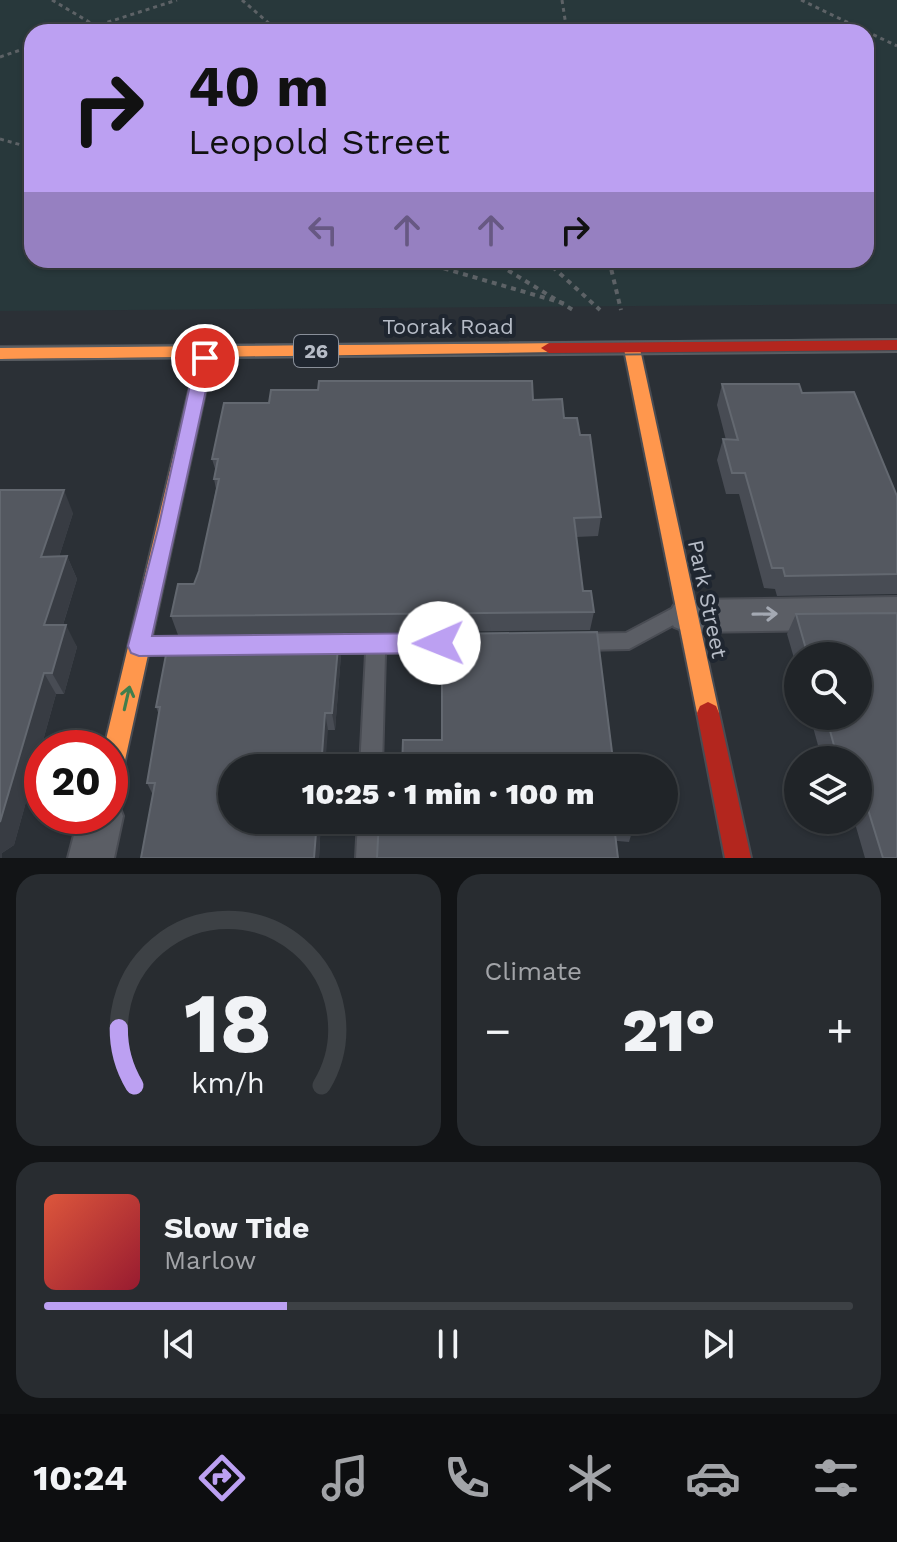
<!DOCTYPE html>
<meta charset="utf-8">
<style>
body{margin:0;font-family:"Work Sans",sans-serif;background:#282c30;color:#f1f3f6;height:100vh;display:flex;flex-direction:column;font-size:30px;white-space:nowrap}
*{box-sizing:border-box;margin:0}
p{font-size:26px;color:#a2a4a8}
.icon{flex:none;width:44px;height:44px;fill:none;stroke:currentColor;stroke-width:2;stroke-linecap:round;stroke-linejoin:round}
.map{position:relative;height:858px;overflow:hidden}
.sheet{display:flex;flex-direction:column;gap:16px;padding:16px;background:#121416;flex:1}
.sheet>*{flex:none}
.banner{position:absolute;left:24px;top:24px;width:850px;height:244px;border-radius:24px;box-shadow:0 2px 6px #0004,0 0 0 2px #3d4145;background:#bca0f2;color:#111;overflow:hidden}
.fabs{position:absolute;left:784px;top:642px;display:grid;gap:16px}
.fabs a{display:grid;place-items:center;width:88px;height:88px;border-radius:50%;background:#202428;box-shadow:0 2px 6px #0004,0 0 0 2px #3d4145;font-size:40px}
.speed{position:absolute;left:24px;top:730px;display:flex;gap:16px;font-size:40px;font-weight:700;text-align:center}
.speed>*{display:grid;place-content:center;width:104px;height:104px;border-radius:50%;background:#202428;box-shadow:0 2px 6px #0004,0 0 0 2px #3d4145;line-height:1}
.speed .limit{border:12px solid #d22;background:#fff;color:#111}
.pin{position:absolute;display:grid;place-items:center;width:68px;height:68px;color:#fff;margin:-34px;border:4px solid #fff;border-radius:50%;box-shadow:0 2px 8px #0007}
.me{position:absolute;width:88px;margin:-44px;rotate:269deg;stroke-linejoin:round;filter:drop-shadow(0 0 6px #0008)}
.turn{display:flex;align-items:center;gap:28px;height:168px;padding:0 32px;font-size:36px}
.turn .icon{width:104px;height:104px;stroke-width:2.5}
.turn b{display:block;font-size:56px;line-height:68px}
.lanes{display:flex;align-items:center;height:76px;padding:0 32px;background:#0003;justify-content:center;gap:40px;direction:ltr}
.lanes .off{opacity:.35}
.big{font-size:60px;font-weight:800;line-height:1.1}
.sheet .card{flex:1;display:flex;flex-direction:column;justify-content:center;gap:12px;min-width:0;padding:0 28px;border-radius:24px;background:#282c30}
.sheet .dial{align-items:center;gap:0}
.dial svg{height:208px;overflow:visible;fill:none;stroke:#3d4145;stroke-width:7;stroke-linecap:round;text-anchor:middle}
.dial text{fill:#f1f3f6;stroke:none}
.song{display:flex;align-items:center;gap:24px}
.cover{width:96px;height:96px;border-radius:12px;background:linear-gradient(135deg,hsl(10 70% 55%),hsl(350 70% 35%))}
.played{height:8px;border-radius:4px;background:linear-gradient(90deg,#bca0f2 30%,#3d4145 30%)}
.keys{display:flex;justify-content:space-around;direction:ltr}
.heat{display:flex;justify-content:space-between;align-items:center;font-size:44px;direction:ltr}
.sheet .tiles{flex:1;display:grid;gap:16px;grid-template-columns:1fr 1fr}
.card:last-child{grid-column:span 2}
.trip{position:absolute;left:218px;top:754px;width:460px;height:80px;border-radius:40px;background:#202428;box-shadow:0 2px 6px #0004,0 0 0 2px #3d4145;font-weight:800;line-height:80px;text-align:center}
.tab-bar{display:flex;height:128px;justify-content:space-around;align-items:center;background:#0d0e10;color:#a2a4a8}
.tab-bar .icon{width:56px;height:56px}
.tab-bar .current{color:#bca0f2}
.tab-bar b{font-size:36px;color:#f1f3f6}
.map>svg:first-child{display:block}
.green{fill:#28383b;fill-rule:evenodd}
.lines{fill:none;stroke-linecap:round;stroke-linejoin:round}
.lane-casing{stroke:#494c53;stroke-width:4}
.street-casing{stroke:#494c53;stroke-width:4}
.slow-casing{stroke:#494c53;stroke-width:4}
.jam-casing{stroke:#494c53;stroke-width:4}
.path-far1{stroke:#5d6266;stroke-width:3;stroke-dasharray:4 4;stroke-linecap:butt}
.path{stroke:#5d6266;stroke-width:4;stroke-dasharray:5 5;stroke-linecap:butt}
.lane{fill:#5b5e65;fill-rule:evenodd}
.street{fill:#5b5e65;fill-rule:evenodd}
.slow{fill:#ff974d;fill-rule:evenodd}
.jam{fill:#b3261e;fill-rule:evenodd}
.tram{stroke:#595d62;stroke-width:2}
.wall{fill:#484c54}
.shaded-wall{fill:#383c43}
.building{fill:#545860;stroke:#636870;stroke-width:2}
.oneway{stroke:#a4a9b3}
.oneway2{stroke:#417e4c}
.route{fill:#bca0f2;stroke:#7a689d;stroke-width:2}
.labels{text-anchor:middle;stroke-width:8;stroke-linejoin:round;paint-order:stroke}
.shield{fill:#1f2630;stroke:#898f9a;stroke-width:2}
.shield-label{font-size:20px;font-weight:bold;fill:#b6bcc7}
.street-label{font-size:22px;fill:#b6bcc7;stroke:#1f2630}
</style>
<div class="map">
<svg width="897" height="858" viewBox="0 0 897 858">
<rect width="100%" height="100%" fill="#2b3036"/>
<path class="green" d="M0 0H897V304L0 311ZM32 32H866V260H32Z"/>
<g class="lines">
<g class="lane-casing">
<g id="lane">
<polygon points="675,607 688,610 690,616 688,622 677,623 629,649 579,650 572,648 569,642 572,636 579,634 626,633"/>
<polygon points="464,635 471,637 474,643 471,649 464,651 385,653 382,768 360,768 366,653 319,653 312,651 309,645 312,639 319,637"/>
<polygon points="358,820 380,820 378,858 356,858"/>
</g>
</g>
<g class="street-casing">
<g id="street">
<polygon points="897,597 897,629 687,632 674,627 668,616 674,605 687,600"/>
<polygon points="110,798 117,801 123,816 114,858 68,858 79,816 110,816"/>
</g>
</g>
<g class="slow-casing">
<g id="slow">
<polygon points="549,343 555,344 557,348 555,352 213,357 122,774 119,782 110,786 110,748 104,748 197,357 0,359 0,347"/>
<polygon points="632,343 640,349 719,713 716,720 708,724 700,720 697,713 624,349"/>
</g>
</g>
<g class="jam-casing">
<g id="jam">
<polygon points="897,340 897,350 549,353 541,348 549,343"/>
<polygon points="708,702 716,706 719,713 751,858 725,858 697,713 700,706"/>
</g>
</g>
<g class="path-far1">
<polyline points="52,0 106,32"/>
<polyline points="242,0 279,32"/>
<polyline points="562,0 567,32"/>
<polyline points="801,0 897,46"/>
<polyline points="77,32 177,0"/>
<polyline points="0,57 32,46"/>
<polyline points="0,139 32,148"/>
</g>
<g class="path">
<polyline points="415,260 566,304"/>
<polyline points="491,260 573,310"/>
<polyline points="545,260 600,310"/>
<polyline points="609,260 621,310"/>
</g>
<use href="#lane" class="lane"/>
<use href="#street" class="street"/>
<use href="#slow" class="slow"/>
<use href="#jam" class="jam"/>
<g class="tram">
<polyline points="0,347 897,339"/>
<polyline points="0,360 897,352"/>
</g>
</g>
<g class="wall">
<polygon points="722,384 802,393 897,496 897,594 777,596 775,589 764,588 739,494 726,494 717,460 723,439 726,440 717,405"/>
<polygon points="533,400 564,418 580,435 601,517 598,536 576,537 583,591 594,612 590,630 178,635 171,616 194,584 199,571 216,489 214,479 216,472 212,459"/>
<polygon points="0,490 73,513 59,557 67,556 77,579 63,625 77,647 64,694 56,694 14,845 2,853 2,858 0,858"/>
<polygon points="897,613 897,858 865,858 854,820 858,820 858,760 822,760 810,716 858,716 858,656 798,656 798,672 787,634 796,614"/>
<polygon points="341,655 335,730 328,730 232,820 321,820 319,858 153,795 147,783 159,715 156,707"/>
<polygon points="379,820 634,825 629,842"/>
</g>
<g class="shaded-wall">
<polygon points="64,490 73,513 52,579 41,557"/>
<polygon points="67,556 77,579 56,647 44,625"/>
<polygon points="66,625 77,647 64,694 52,673"/>
<polygon points="339,637 341,655 335,730 332,713"/>
<polygon points="44,673 56,694 14,845 2,853 2,858 0,858 0,822"/>
<polygon points="325,713 328,730 325,768 321,768"/>
<polygon points="317,820 321,820 319,858 314,858"/>
</g>
<g class="building">
<polygon points="319,381 532,381 533,400 562,399 564,418 577,418 580,435 590,435 601,517 574,518 583,591 591,591 594,612 171,616 178,584 194,584 199,571 219,479 214,479 218,459 212,459 224,403 269,403 271,390 318,390"/>
<polygon points="722,384 799,384 802,393 854,392 897,496 897,574 785,576 783,568 772,568 745,473 732,473 723,439 738,440"/>
<polygon points="0,490 64,490 41,557 67,556 44,625 66,625 52,673 44,673 0,822"/>
<polygon points="897,613 897,858 883,858 858,777 858,760 838,760 826,716 858,716 858,656 808,656 796,614"/>
<polygon points="597,632 614,768 402,768 403,740 442,740 442,634"/>
<polygon points="339,637 332,713 325,713 321,768 232,768 232,820 317,820 314,858 141,858 155,783 147,783 160,707 156,707 169,639"/>
<polygon points="379,820 634,820 634,825 614,825 618,858 377,858"/>
</g>
<defs><path id="oneway-shaft" d="M-6 0H5M1.5-3L5.5 0L1.5 3" fill="none" stroke-width="1.6" stroke-linecap="round" stroke-linejoin="round" transform="scale(2)"/></defs>
<use class="oneway" href="#oneway-shaft" transform="translate(765 614) rotate(-1)"/>
<use class="oneway2" href="#oneway-shaft" transform="translate(127 698) rotate(-77)"/>
<polygon class="route" points="205,353 213,358 152,636 439,633 447,636 450,643 447,650 439,653 139,656 131,653 128,646 159,525 196,358"/>
<g class="labels">
<rect class="shield" x="294" y="335" width="44" height="32" rx="6"/>
<g class="shield-label">
<text x="316" y="358">26</text>
</g>
<g class="street-label">
<text x="448" y="334">Toorak Road</text>
<text transform="translate(708 599) rotate(78)" y="8">Park Street</text>
</g>
</g>
</svg>
<div class="fabs">
<a><svg class="icon" aria-label="search" viewBox="0 0 24 24"><circle cx="10" cy="10" r="6"/><path d="M15 15l6 6"/></svg></a>
<a><svg class="icon" aria-label="layers" viewBox="0 0 24 24"><path d="M12 4l9 5-9 5-9-5zM3 14l9 5 9-5"/></svg></a>
</div>
<div class="speed"><div class="limit">20</div></div>
<div class="pin" style="left:205px;top:358px;background:#d93025"><svg class="icon" aria-label="arrive" viewBox="0 0 24 24"><path d="M6 21V4h12l-3 4 3 4H6"/></svg></div>
<svg class="me" style="left:439px;top:643px" viewBox="-20 -20 40 40"><circle r="19" fill="#fff"/><path d="M0-13L10 11 0 6-10 11z" fill="#bca0f2"/></svg>
<div class="trip">10:25 · 1 min · 100 m</div>
<div class="banner">
<div class="turn"><svg class="icon" aria-label="right" viewBox="0 0 24 24"><path d="M7 20v-9h11M14 6l5 5-5 5"/></svg><div><b>40 m</b>Leopold Street</div></div>
<div class="lanes"><svg class="icon off" aria-label="left" viewBox="0 0 24 24"><path d="M17 20v-9H6M10 6l-5 5 5 5"/></svg><svg class="icon off" aria-label="ahead" viewBox="0 0 24 24"><path d="M12 20V5M6 11l6-6 6 6"/></svg><svg class="icon off" aria-label="ahead" viewBox="0 0 24 24"><path d="M12 20V5M6 11l6-6 6 6"/></svg><svg class="icon" aria-label="right" viewBox="0 0 24 24"><path d="M7 20v-9h11M14 6l5 5-5 5"/></svg></div>
</div>
</div>
<section class="sheet">
<div class="tiles">
<div class="card dial"><svg viewBox="0 0 100 80">
<path d="M14 69A42 42 0 1 1 86 69"/>
<path d="M14 69A42 42 0 0 1 8 47" stroke="#bca0f2"/>
<text x="50" y="56" font-size="32" font-weight="700">18</text>
<text x="50" y="72" font-size="11">km/h</text>
</svg></div>
<div class="card"><p>Climate</p>
<div class="heat"><a>−</a><b class="big">21°</b><a>+</a></div>
</div>
<div class="card">
<div class="song"><i class="cover"></i><div><b>Slow Tide</b><p>Marlow</p></div></div>
<div class="played"></div>
<div class="keys"><svg class="icon" aria-label="previous" viewBox="0 0 24 24"><path d="M18 5L8 12l10 7zM5 5v14"/></svg><svg class="icon" aria-label="pause" viewBox="0 0 24 24"><path d="M8 5v14M16 5v14"/></svg><svg class="icon" aria-label="next" viewBox="0 0 24 24"><path d="M6 5l10 7-10 7zM19 5v14"/></svg></div>
</div>
</div>
</section>
<nav class="tab-bar">
<b>10:24</b>
<svg class="icon current" aria-label="directions" viewBox="0 0 24 24"><path d="M12 3l9 9-9 9-9-9zM9 14v-3h6M13 9l2 2-2 2"/></svg>
<svg class="icon" aria-label="music" viewBox="0 0 24 24"><path d="M9 18V5l10-2v13"/><circle cx="6" cy="18" r="3"/><circle cx="16" cy="16" r="3"/></svg>
<svg class="icon" aria-label="phone" viewBox="0 0 24 24"><path d="M5 4h4l2 5-3 2q2 4 5 5l2-3 5 2v4C11 20 4 13 5 4z"/></svg>
<svg class="icon" aria-label="climate" viewBox="0 0 24 24"><path d="M12 3v18M4 7l16 10M4 17L20 7"/></svg>
<svg class="icon" aria-label="car" viewBox="0 0 24 24"><path d="M5 17H2v-5l4-1 3-4h7l3 4 3 1v5h-3M9 17h6M6 11h13"/><circle cx="7" cy="17" r="2"/><circle cx="17" cy="17" r="2"/></svg>
<svg class="icon" aria-label="filters" viewBox="0 0 24 24"><path d="M4 7h16M4 17h16"/><circle cx="9" cy="7" r="2"/><circle cx="15" cy="17" r="2"/></svg>
</nav>
